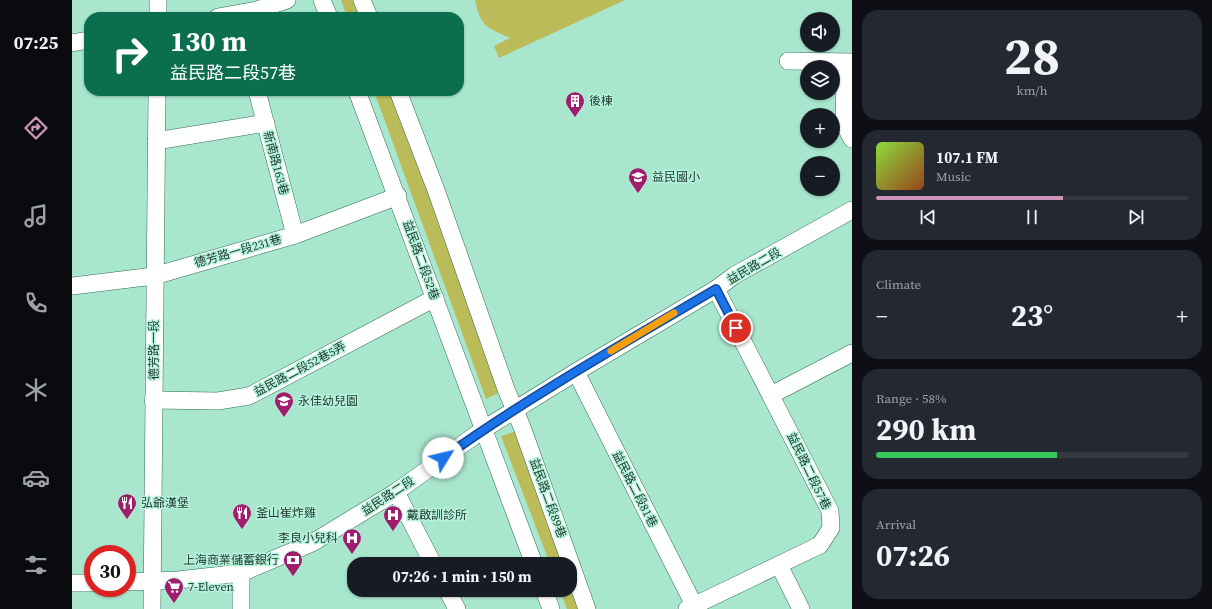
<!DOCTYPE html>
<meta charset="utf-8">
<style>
body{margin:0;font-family:"Source Serif 4","Noto Sans TC",serif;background:#242831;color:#f1f3f6;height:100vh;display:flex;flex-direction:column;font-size:15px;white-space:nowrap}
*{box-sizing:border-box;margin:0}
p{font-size:13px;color:#9ea1a6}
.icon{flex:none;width:22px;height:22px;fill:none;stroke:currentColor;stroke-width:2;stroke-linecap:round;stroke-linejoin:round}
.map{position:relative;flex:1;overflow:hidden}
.sheet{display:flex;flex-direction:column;gap:10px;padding:10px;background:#0d0f14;width:360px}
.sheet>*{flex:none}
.banner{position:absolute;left:12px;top:12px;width:380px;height:84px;border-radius:16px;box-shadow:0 1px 3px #0004;background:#0b6e4f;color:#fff;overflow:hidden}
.tools{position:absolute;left:728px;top:12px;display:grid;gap:8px}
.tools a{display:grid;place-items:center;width:40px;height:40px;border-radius:50%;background:#171b24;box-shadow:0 1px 3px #0004;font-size:20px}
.speed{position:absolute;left:12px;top:545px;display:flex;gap:8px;font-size:20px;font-weight:700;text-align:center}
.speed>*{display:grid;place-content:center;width:52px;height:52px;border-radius:50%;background:#171b24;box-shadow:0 1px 3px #0004;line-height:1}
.speed .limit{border:6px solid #d22;background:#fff;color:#111}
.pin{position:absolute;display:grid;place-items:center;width:34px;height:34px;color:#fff;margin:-17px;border:2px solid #fff;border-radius:50%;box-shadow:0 1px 4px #0007}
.me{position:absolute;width:44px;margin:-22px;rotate:54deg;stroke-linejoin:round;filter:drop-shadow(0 0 3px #0008)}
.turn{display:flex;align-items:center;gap:14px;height:84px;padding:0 20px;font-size:18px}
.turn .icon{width:52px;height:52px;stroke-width:2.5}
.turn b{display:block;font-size:28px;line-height:34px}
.big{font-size:30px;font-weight:700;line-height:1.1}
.sheet .tile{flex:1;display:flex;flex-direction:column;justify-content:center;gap:6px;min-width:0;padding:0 14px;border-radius:16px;background:#242831}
.sheet .dial{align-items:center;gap:0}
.dial b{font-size:52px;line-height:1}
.song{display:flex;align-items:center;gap:12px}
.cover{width:48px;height:48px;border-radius:6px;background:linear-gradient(135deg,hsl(90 70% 55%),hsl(20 70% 35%))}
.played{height:4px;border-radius:2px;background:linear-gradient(90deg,#cd93b9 60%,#363941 60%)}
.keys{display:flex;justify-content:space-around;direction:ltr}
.heat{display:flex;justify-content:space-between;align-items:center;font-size:22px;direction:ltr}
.charge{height:6px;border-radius:3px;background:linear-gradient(90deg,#34c759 58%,#363941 0)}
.trip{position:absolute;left:275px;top:557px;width:230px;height:40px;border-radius:16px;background:#171b24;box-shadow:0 1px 3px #0004;font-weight:700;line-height:40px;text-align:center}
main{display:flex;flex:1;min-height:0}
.tabs{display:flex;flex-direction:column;width:72px;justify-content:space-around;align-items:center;background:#090b0e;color:#9ea1a6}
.tabs .icon{width:28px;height:28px}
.tabs .on{color:#cd93b9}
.tabs b{font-size:18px;color:#f1f3f6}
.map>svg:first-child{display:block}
.park{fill:#bcbb59}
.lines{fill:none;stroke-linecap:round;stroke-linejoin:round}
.minor-casing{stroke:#316c57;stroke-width:18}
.minor{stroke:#fff;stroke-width:17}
.route-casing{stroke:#114b97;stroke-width:10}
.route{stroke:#1a73e8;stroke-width:7}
.slow{stroke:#f59e0b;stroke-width:7}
.labels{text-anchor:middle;stroke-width:3;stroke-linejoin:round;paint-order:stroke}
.poi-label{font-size:12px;fill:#233c32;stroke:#b6f3db;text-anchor:start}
.street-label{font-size:12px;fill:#233c32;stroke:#b6f3db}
</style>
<main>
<nav class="tabs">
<b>07:25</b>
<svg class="icon on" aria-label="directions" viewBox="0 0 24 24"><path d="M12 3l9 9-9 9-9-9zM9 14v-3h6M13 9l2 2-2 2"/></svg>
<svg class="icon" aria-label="music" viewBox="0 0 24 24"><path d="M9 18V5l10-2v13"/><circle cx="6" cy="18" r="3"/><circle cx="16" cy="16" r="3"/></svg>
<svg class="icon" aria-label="phone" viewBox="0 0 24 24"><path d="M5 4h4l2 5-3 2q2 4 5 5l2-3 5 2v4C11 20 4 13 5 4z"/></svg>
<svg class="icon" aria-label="climate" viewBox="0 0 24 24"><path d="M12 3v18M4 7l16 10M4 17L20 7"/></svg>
<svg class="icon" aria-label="car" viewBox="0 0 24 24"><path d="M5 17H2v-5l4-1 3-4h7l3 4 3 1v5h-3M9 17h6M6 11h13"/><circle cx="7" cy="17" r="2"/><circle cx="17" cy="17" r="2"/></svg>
<svg class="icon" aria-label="filters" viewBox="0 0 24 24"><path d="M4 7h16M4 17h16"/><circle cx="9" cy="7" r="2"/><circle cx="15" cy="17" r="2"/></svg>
</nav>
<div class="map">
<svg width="780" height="609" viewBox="0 0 780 609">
<rect width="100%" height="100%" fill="#a9e6ce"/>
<g class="park">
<polygon points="269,0 288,0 294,17 275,17"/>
<path d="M403 0H553L427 58 422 46 438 38C414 27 409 27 403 0Z"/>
<polygon points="302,91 321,91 431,391 414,399"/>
<polygon points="444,431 496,564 478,564 429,436"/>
<polygon points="498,570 513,609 495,609 488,590 498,590"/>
</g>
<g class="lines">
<g class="minor-casing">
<g id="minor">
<polyline points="86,0 86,17"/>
<polyline points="250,0 257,17"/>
<polyline points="290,0 297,17"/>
<polyline points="146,17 185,10 215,0"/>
<polyline points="0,43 17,40"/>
<polyline points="716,61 780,62"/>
<polyline points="773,75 772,124 780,139"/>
<polyline points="185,91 223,235"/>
<polyline points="285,91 462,564"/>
<polyline points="326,91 364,190 434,389 450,427 515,609"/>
<polyline points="84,141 194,123"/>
<polyline points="0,286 82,276 223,235 326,196"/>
<polyline points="504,372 622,605"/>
<polyline points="699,395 780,353"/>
<polyline points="81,400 146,401 177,396 363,298"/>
<polyline points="324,492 361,564"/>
<polyline points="707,565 729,609"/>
<polyline points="55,582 106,580 169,573 240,543 324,492 412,429 504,372 644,289 663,275 780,210"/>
<polyline points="0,583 21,583"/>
<polyline points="375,590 385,609"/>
<polyline points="472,590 479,609"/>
<polyline points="80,609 85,91"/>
<polyline points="169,609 169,573"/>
<polyline points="615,609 748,545 759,528 758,511 644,289"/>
</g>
</g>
<use href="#minor" class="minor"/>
</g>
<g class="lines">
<g class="route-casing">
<path id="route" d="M371 458C458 396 552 343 644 289L664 328"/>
</g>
<use href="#route" class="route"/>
<polyline class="slow" points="539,351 602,313"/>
</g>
<defs>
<g id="building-pin" transform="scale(1)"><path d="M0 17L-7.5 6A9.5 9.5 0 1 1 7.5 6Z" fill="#a01d6e" stroke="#b6f3db"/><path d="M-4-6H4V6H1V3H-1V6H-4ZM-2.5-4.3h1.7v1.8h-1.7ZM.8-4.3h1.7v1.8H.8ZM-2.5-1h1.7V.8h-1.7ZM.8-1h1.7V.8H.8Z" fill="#fff"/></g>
<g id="school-pin" transform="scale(1)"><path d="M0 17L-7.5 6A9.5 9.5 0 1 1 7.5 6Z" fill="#a01d6e" stroke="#b6f3db"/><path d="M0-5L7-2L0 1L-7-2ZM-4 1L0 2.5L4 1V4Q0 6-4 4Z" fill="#fff"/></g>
<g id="restaurant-pin" transform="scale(1)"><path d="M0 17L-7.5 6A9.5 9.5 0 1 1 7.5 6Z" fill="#a01d6e" stroke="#b6f3db"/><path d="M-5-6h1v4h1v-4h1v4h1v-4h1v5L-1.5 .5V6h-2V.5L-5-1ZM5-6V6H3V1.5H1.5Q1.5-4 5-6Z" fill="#fff"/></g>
<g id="hospital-pin" transform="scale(1)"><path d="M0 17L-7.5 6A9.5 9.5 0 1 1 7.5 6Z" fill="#a01d6e" stroke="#b6f3db"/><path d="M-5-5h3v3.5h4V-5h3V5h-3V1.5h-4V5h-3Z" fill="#fff"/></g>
<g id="bank-pin" transform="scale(1)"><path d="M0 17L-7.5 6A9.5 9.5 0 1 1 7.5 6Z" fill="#a01d6e" stroke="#b6f3db"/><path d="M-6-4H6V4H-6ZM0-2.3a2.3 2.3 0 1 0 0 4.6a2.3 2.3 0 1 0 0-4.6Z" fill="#fff"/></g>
<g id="supermarket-pin" transform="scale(1)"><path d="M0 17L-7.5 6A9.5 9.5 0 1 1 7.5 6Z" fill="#a01d6e" stroke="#b6f3db"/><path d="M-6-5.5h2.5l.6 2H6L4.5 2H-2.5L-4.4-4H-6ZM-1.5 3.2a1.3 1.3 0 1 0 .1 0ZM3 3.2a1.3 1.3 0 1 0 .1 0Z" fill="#fff"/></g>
</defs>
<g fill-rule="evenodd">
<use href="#building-pin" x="503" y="101"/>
<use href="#school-pin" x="566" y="177"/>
<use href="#school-pin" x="212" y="401"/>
<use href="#restaurant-pin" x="55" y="503"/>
<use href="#restaurant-pin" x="170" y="513"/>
<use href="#hospital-pin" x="321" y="515"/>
<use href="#hospital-pin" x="280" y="538"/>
<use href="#bank-pin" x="221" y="560"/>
<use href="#supermarket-pin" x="102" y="587"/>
</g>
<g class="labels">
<g class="poi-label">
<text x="517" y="105">後棟</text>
<text x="580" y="181">益民國小</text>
<text x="226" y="405">永佳幼兒園</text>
<text x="69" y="507">弘爺漢堡</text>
<text x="184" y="517">釜山崔炸雞</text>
<text x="335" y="519">戴啟訓診所</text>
<text x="266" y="542" text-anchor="end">李良小兒科</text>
<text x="207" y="564" text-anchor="end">上海商業儲蓄銀行</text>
<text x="116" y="591">7-Eleven</text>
</g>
<g class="street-label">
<text transform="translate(204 163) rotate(75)" y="4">新南路163巷</text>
<text transform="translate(166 251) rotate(-16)" y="4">德芳路一段231巷</text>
<text transform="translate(349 260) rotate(70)" y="4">益民路二段52巷</text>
<text transform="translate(682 266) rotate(-30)" y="4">益民路二段</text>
<text transform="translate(82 350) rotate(-90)" y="4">德芳路一段</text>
<text transform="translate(228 369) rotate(-28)" y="4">益民路二段52巷5弄</text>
<text transform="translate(737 471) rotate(64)" y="4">益民路二段57巷</text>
<text transform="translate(563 489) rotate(63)" y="4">益民路二段81巷</text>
<text transform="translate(316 496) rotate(-33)" y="4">益民路二段</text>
<text transform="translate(476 498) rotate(70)" y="4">益民路二段89巷</text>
</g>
</g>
</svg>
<div class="tools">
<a><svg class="icon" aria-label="sound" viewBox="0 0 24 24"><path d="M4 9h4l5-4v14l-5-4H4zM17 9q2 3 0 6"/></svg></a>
<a><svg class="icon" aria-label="layers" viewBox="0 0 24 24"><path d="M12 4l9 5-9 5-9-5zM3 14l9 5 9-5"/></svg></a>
<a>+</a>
<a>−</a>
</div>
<div class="speed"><div class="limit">30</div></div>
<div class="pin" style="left:664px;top:328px;background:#d93025"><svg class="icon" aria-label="arrive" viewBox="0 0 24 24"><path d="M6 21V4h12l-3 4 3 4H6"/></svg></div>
<svg class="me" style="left:371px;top:458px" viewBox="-20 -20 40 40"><circle r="19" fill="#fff"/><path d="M0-13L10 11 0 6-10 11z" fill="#1a73e8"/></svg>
<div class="trip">07:26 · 1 min · 150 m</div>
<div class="banner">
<div class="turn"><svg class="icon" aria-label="right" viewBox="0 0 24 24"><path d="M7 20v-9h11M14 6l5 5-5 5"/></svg><div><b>130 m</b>益民路二段57巷</div></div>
</div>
</div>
<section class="sheet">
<div class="tile dial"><b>28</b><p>km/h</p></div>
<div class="tile">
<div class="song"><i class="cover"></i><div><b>107.1 FM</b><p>Music</p></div></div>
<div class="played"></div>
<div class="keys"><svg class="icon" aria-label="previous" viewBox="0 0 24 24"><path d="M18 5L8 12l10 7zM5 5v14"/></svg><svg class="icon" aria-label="pause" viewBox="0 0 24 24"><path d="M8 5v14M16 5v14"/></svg><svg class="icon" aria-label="next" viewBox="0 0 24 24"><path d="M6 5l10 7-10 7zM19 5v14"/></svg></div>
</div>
<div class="tile"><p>Climate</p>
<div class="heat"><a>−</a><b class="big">23°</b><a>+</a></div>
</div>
<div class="tile"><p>Range · 58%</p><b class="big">290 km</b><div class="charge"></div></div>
<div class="tile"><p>Arrival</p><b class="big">07:26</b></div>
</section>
</main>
